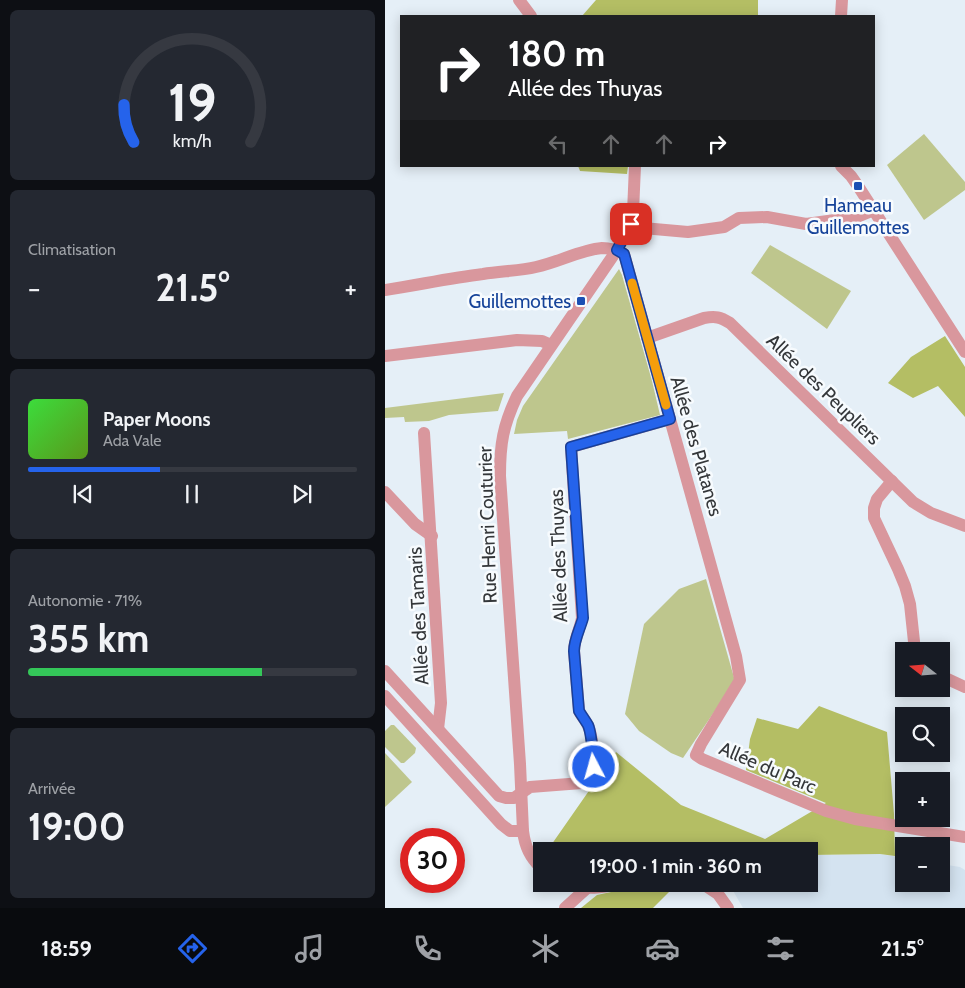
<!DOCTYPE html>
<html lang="fr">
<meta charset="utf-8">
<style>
body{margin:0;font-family:Cabin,sans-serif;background:#242831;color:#f1f3f6;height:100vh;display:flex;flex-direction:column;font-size:19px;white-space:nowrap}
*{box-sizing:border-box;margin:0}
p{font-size:16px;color:#9ea1a6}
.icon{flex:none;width:28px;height:28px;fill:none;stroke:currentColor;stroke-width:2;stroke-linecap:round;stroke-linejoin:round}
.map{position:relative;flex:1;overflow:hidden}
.sheet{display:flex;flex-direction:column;gap:10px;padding:10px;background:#0d0f14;width:385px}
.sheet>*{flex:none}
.hud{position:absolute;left:15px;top:15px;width:475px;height:152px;border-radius:0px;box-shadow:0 2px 12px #0003;background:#202124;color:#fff;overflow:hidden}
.needle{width:32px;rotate:287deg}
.fabs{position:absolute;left:510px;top:642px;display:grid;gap:10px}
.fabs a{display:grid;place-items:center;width:55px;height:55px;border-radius:0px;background:#171b24;box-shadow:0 2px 12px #0003;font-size:25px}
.speed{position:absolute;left:15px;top:828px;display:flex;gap:10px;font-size:25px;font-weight:700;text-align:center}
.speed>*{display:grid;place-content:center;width:65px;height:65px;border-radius:50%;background:#171b24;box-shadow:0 2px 12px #0003;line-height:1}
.speed .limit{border:8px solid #d22;background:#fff;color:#111}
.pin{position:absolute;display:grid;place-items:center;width:42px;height:42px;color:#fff;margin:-21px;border-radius:10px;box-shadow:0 2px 8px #0006}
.me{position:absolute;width:55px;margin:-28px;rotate:354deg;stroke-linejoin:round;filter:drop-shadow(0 0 4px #0008)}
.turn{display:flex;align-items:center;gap:18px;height:105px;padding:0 25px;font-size:22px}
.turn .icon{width:65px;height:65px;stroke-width:2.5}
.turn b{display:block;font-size:35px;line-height:42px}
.lanes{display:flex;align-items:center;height:48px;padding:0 25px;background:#0003;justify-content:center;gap:25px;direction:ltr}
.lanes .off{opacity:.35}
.big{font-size:38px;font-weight:700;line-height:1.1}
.sheet .card{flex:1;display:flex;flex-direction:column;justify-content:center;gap:8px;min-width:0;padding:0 18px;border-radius:8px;background:#242831}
.sheet .dial{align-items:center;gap:0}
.dial svg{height:130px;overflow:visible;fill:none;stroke:#363941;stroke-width:7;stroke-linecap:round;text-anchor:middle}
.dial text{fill:#f1f3f6;stroke:none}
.song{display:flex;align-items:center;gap:15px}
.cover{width:60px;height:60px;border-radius:8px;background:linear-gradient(135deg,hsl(120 70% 55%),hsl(90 70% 35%))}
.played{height:5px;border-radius:2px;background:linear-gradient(90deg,#2563eb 40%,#363941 40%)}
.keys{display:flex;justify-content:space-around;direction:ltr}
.heat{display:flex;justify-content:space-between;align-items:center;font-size:28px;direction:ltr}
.charge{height:8px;border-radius:4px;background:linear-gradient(90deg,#34c759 71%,#363941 0)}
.trip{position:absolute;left:148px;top:842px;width:285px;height:50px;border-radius:0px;background:#171b24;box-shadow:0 2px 12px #0003;font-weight:700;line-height:50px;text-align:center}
.dock{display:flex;height:80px;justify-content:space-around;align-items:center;background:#090b0e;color:#9ea1a6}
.dock .icon{width:35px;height:35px}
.dock .active{color:#2563eb}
.dock b{font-size:22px;color:#f1f3f6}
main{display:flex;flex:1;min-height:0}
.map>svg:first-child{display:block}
.built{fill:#d4e3f0}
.green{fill:#bec68d}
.forest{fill:#b4be64}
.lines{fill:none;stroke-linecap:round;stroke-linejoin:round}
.minor{stroke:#d9979d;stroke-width:12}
.route-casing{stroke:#184099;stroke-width:12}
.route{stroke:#2563eb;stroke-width:9}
.slow{stroke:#f59e0b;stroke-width:9}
.transit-dot{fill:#1a4fb4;stroke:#f7fbfe;stroke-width:2}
.labels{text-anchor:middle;stroke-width:5;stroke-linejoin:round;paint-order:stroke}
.transit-label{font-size:19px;fill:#164399;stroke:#f7fbfe}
.street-label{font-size:19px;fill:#34373a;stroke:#f7fbfe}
</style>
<main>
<section class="sheet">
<div class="card dial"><svg viewBox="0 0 100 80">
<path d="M14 69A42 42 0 1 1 86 69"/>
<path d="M14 69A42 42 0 0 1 8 46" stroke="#2563eb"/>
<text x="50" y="56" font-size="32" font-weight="700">19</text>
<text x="50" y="72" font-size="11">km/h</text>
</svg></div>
<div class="card"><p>Climatisation</p>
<div class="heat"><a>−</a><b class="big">21.5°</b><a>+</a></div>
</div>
<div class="card">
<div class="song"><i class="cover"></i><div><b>Paper Moons</b><p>Ada Vale</p></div></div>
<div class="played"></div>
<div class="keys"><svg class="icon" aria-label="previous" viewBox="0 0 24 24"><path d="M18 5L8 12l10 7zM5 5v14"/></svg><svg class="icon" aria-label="pause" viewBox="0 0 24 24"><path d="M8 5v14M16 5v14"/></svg><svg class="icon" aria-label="next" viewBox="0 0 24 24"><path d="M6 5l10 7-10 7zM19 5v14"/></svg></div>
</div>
<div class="card"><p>Autonomie · 71%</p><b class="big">355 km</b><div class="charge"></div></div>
<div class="card"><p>Arrivée</p><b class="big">19:00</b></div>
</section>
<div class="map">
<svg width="580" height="908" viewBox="0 0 580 908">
<rect width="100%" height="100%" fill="#e5eff7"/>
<polygon class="built" points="495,854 519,858 519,884 556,884 556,864 575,867 580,870 580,908 358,908 347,889 341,884 424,884 424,855"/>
<g class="green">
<polygon points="539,134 580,182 580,190 539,220 502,165"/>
<polygon points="385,245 466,291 442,329 366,273"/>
<polygon points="234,269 237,275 267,381 275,415 183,439 182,431 129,434 132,420 138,406"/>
<polygon points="119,393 113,411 64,415 44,421 20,422 19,417 0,418 0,408"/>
<polygon points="321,579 350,681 298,758 286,753 254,731 240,714 259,624 294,589"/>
<polygon points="6,725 9,725 31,748 30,753 19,763 16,763 0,747 0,731"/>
<polygon points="0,753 27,782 0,807"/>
</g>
<g class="forest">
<polygon points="211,0 373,0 373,16 197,16"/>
<polygon points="193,166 243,166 242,174 195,171"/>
<polygon points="560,336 580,367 580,417 553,386 528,398 503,383 526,357"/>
<polygon points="434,706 502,732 509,814 510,856 495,854 424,855 424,851 162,851 231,752 296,805 380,839 441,803 361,770 365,739 372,718 413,729"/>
<polygon points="263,884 288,888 268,908 196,908 212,895"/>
</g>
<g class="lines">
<g class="minor">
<polyline points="134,0 146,16"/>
<polyline points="456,16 457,0"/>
<polyline points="456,166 466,176 473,186 580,352"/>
<polyline points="246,224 258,228 303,232 339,227 354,218 382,217 421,224 472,217 489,210"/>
<path d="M0 290C33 285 65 278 98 274 116 271 134 271 151 267 174 262 195 250 217 248 225 248 232 250 239 254L351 656 355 680 316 744 311 755 317 759 441 811 470 819 580 837"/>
<path d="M262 338 319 318C331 316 335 317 345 323L528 502 546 513 580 526"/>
<polyline points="0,356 132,340 157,341 166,345"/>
<polyline points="39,433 56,703 53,729"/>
<polyline points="507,481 492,499 489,508 489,518 513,569 520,586 525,604 530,651"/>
<polyline points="0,492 30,524 47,536"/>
<path d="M0 671 114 796 121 798H129L145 787 197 783C201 781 204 780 206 776 211 769 207 736 204 728 202 722 197 717 194 711L189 651C189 640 195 629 197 618L186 447 285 419"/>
<polyline points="556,676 580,687"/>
<polyline points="0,696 116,824 125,831 138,831"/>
<path d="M156 868C145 857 140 847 138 831L135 764 115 476C115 443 118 426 132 396L232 250 246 224 248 212 250 166"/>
<path d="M185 884C203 890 216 888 234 884"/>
<polyline points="318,884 333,894 343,908"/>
<polyline points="180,908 202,888"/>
</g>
</g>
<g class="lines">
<g class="route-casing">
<path id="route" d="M209 767C208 757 207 734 203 725 200 720 197 716 194 711L189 651C189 640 195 629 198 618L186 447 285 419 239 254 232 250 246 224"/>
</g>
<use href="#route" class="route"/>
<polyline class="slow" points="247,283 281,405"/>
</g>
<g class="transit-dot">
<rect x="468" y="181" width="10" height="10" rx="2.5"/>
<rect x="191" y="296" width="10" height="10" rx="2.5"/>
</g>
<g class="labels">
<g class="transit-label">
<text x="473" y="212">Hameau<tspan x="473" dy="22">Guillemottes</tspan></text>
<text x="186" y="308" text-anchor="end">Guillemottes</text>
</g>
<g class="street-label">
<text transform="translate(439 389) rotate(44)" y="7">Allée des Peupliers</text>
<text transform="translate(312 446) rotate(74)" y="7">Allée des Platanes</text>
<text transform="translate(102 525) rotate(-92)" y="7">Rue Henri Couturier</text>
<text transform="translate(173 556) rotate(-92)" y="7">Allée des Thuyas</text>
<text transform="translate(33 616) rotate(-93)" y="7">Allée des Tamaris</text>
<text transform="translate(383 767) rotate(23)" y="7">Allée du Parc</text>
</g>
</g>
</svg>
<div class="fabs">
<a><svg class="needle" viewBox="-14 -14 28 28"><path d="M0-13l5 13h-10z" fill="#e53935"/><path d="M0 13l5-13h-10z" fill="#9ea1a6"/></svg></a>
<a><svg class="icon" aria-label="search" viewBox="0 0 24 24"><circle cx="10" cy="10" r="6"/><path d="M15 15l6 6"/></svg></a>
<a>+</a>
<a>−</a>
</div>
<div class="speed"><div class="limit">30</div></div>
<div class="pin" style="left:246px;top:224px;background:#d93025"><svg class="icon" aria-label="arrive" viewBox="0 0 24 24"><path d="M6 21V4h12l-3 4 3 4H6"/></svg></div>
<svg class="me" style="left:209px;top:767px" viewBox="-20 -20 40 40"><circle r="17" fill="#2563eb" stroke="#fff" stroke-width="3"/><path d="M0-11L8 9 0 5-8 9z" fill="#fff"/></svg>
<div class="trip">19:00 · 1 min · 360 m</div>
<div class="hud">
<div class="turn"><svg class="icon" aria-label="right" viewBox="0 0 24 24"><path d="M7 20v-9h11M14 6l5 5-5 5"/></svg><div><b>180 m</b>Allée des Thuyas</div></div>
<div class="lanes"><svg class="icon off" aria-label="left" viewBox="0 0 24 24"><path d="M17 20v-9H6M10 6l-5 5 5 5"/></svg><svg class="icon off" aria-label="ahead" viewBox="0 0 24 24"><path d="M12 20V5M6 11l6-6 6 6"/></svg><svg class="icon off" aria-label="ahead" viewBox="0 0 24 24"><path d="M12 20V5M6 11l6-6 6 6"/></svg><svg class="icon" aria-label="right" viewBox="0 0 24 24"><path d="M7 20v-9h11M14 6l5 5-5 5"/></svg></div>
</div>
</div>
</main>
<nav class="dock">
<b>18:59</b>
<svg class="icon active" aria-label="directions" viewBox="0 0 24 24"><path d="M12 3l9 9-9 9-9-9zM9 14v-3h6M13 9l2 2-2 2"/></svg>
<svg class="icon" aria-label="music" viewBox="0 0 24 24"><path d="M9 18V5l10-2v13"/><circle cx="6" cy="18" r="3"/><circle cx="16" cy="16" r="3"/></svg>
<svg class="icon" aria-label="phone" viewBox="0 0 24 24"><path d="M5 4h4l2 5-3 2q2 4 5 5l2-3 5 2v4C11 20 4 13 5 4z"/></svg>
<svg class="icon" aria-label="climate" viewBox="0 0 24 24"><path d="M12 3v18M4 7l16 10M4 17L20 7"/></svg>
<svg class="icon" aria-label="car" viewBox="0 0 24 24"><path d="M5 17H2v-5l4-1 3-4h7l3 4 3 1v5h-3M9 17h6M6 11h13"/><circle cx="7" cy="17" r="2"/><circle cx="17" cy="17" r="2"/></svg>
<svg class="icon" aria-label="filters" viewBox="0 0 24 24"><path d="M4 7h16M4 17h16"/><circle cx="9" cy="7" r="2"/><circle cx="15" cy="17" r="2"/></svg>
<b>21.5°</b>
</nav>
